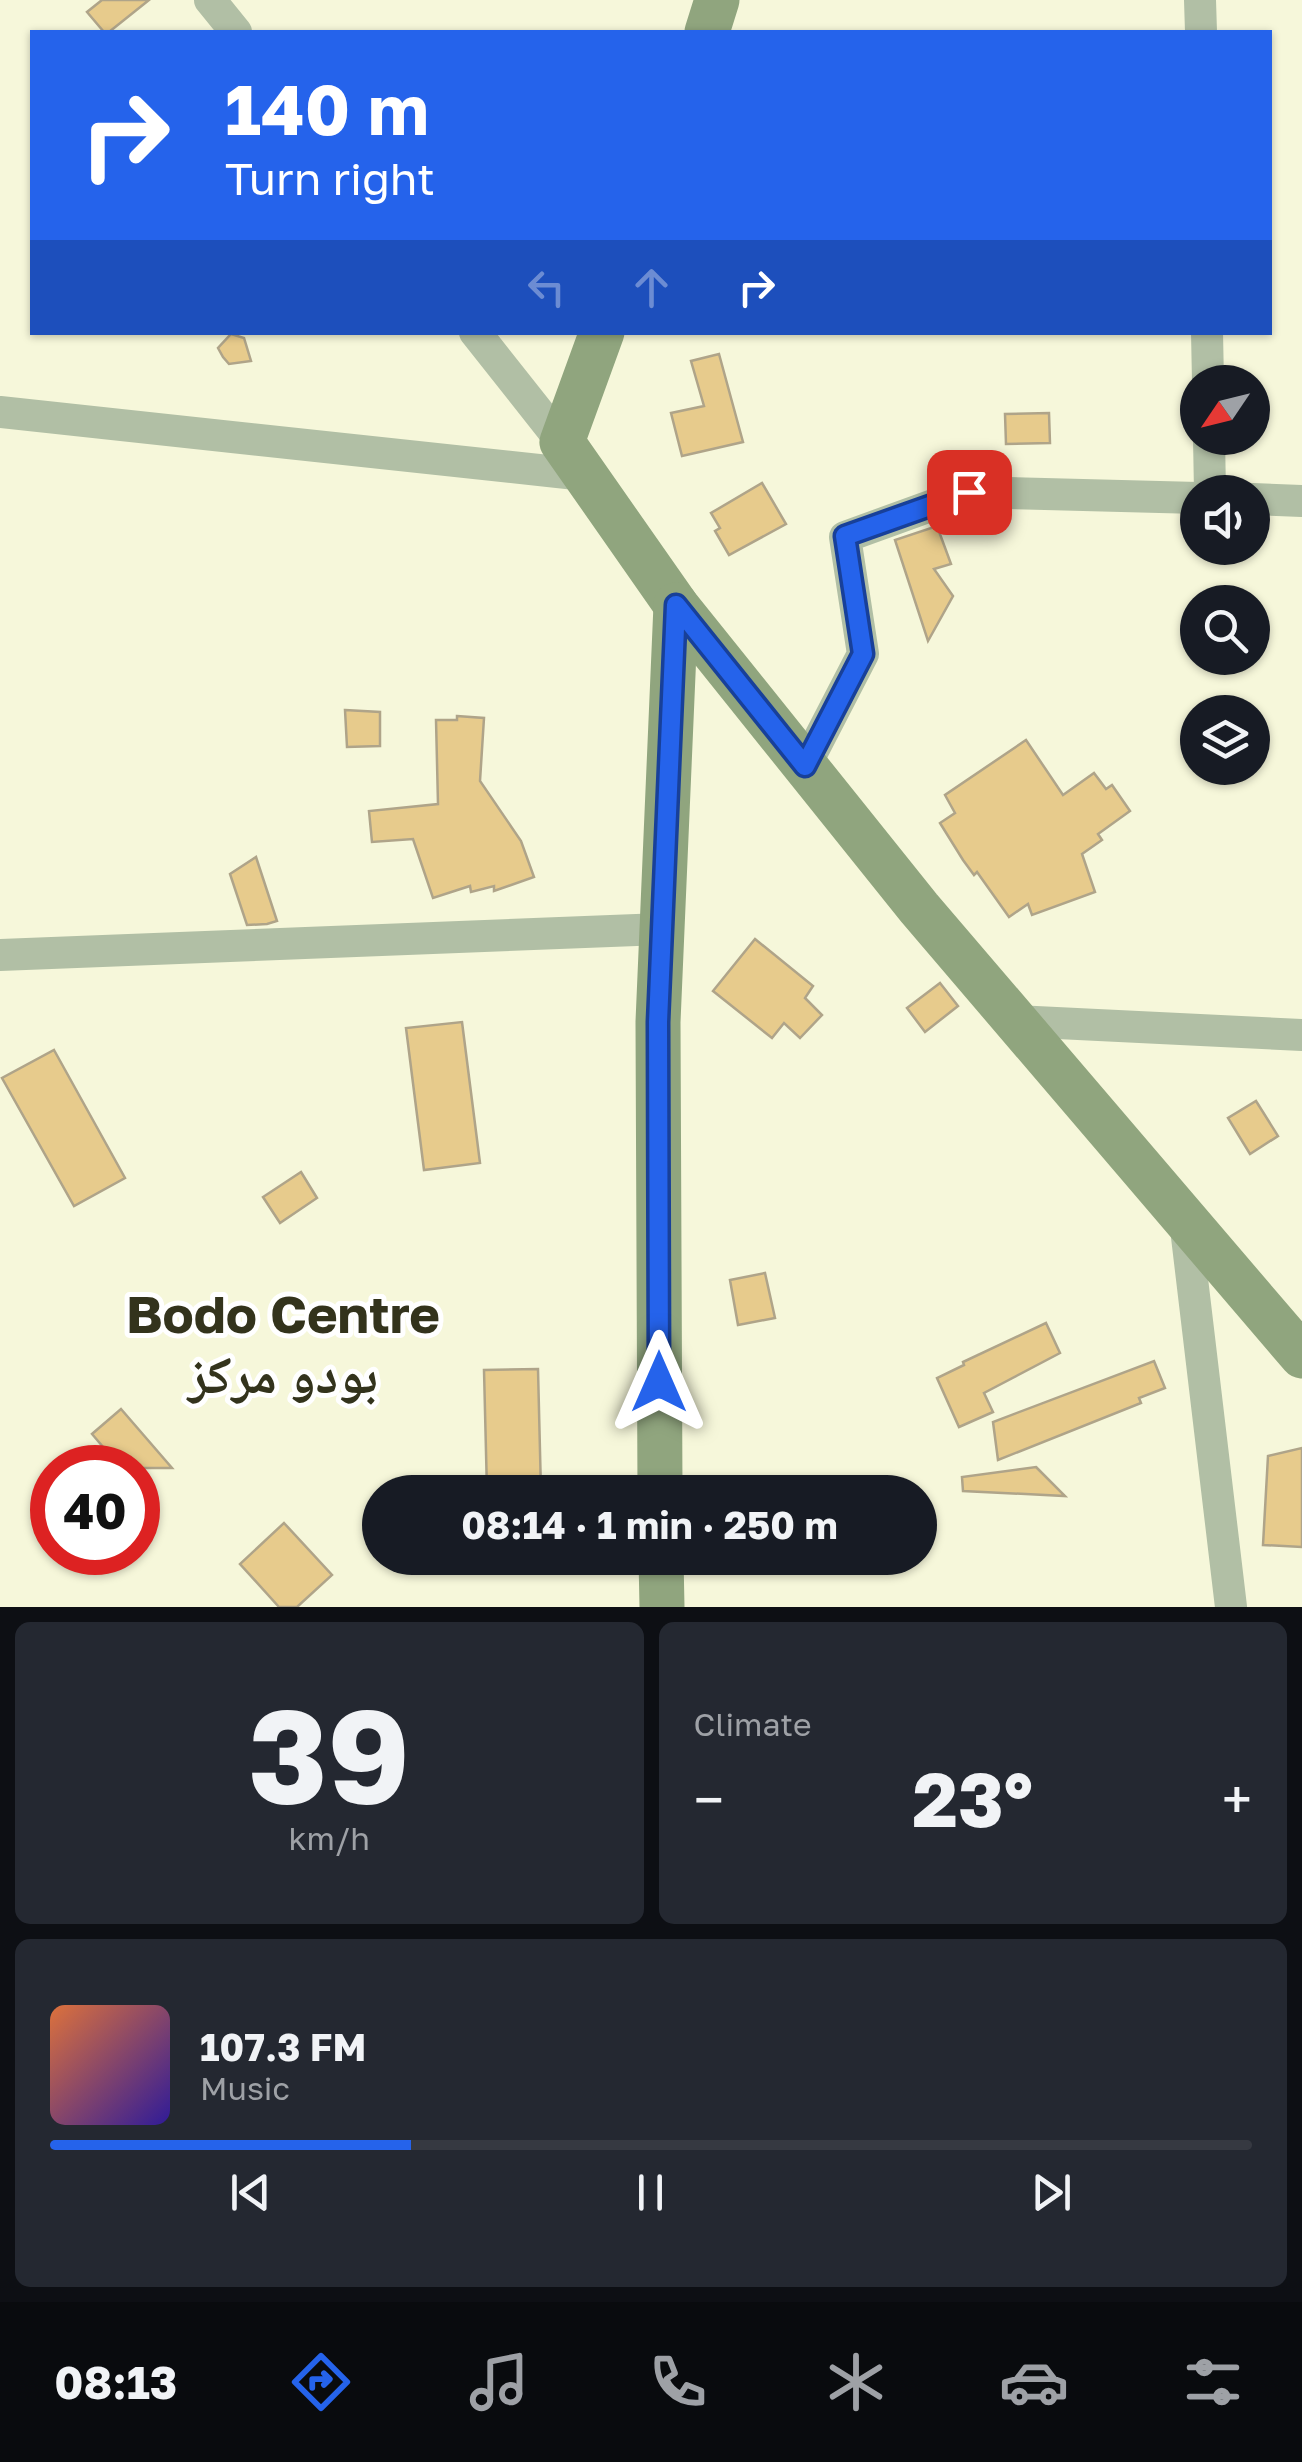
<!DOCTYPE html>
<meta charset="utf-8">
<style>
body{margin:0;font-family:"Golos Text","Noto Naskh Arabic",sans-serif;background:#242831;color:#f1f3f6;height:100vh;display:flex;flex-direction:column;font-size:38px;white-space:nowrap}
*{box-sizing:border-box;margin:0}
p{font-size:32px;color:#9ea1a6}
.icon{flex:none;width:55px;height:55px;fill:none;stroke:currentColor;stroke-width:2;stroke-linecap:round;stroke-linejoin:round}
.map{position:relative;height:1607px;overflow:hidden}
.sheet{display:flex;flex-direction:column;gap:15px;padding:15px;background:#0d0f14;flex:1}
.sheet>*{flex:none}
.guide{position:absolute;left:30px;top:30px;width:1242px;height:305px;border-radius:0px;box-shadow:0 2px 8px #0004;background:#2563eb;color:#fff;overflow:hidden}
.needle{width:65px;rotate:235deg}
.fabs{position:absolute;left:1180px;top:365px;display:grid;gap:20px}
.fabs a{display:grid;place-items:center;width:90px;height:90px;border-radius:50%;background:#171b24;box-shadow:0 2px 8px #0004;font-size:50px}
.speed{position:absolute;left:30px;top:1445px;display:flex;gap:20px;font-size:50px;font-weight:700;text-align:center}
.speed>*{display:grid;place-content:center;width:130px;height:130px;border-radius:50%;background:#171b24;box-shadow:0 2px 8px #0004;line-height:1}
.speed .limit{border:15px solid #d22;background:#fff;color:#111}
.pin{position:absolute;display:grid;place-items:center;width:85px;height:85px;color:#fff;margin:-42px;border-radius:20px;box-shadow:0 5px 15px #0006}
.me{position:absolute;width:110px;margin:-55px;rotate:0deg;stroke-linejoin:round;filter:drop-shadow(0 0 8px #0008)}
.turn{display:flex;align-items:center;gap:35px;height:210px;padding:0 30px;font-size:45px}
.turn .icon{width:130px;height:130px;stroke-width:2.5}
.turn b{display:block;font-size:70px;line-height:85px}
.lanes{display:flex;align-items:center;height:95px;padding:0 30px;background:#0003;justify-content:center;gap:50px;direction:ltr}
.lanes .off{opacity:.35}
.big{font-size:75px;font-weight:700;line-height:1.1}
.sheet .widget{flex:1;display:flex;flex-direction:column;justify-content:center;gap:15px;min-width:0;padding:0 35px;border-radius:15px;background:#242831}
.sheet .dial{align-items:center;gap:0}
.dial b{font-size:130px;line-height:1}
.song{display:flex;align-items:center;gap:30px}
.cover{width:120px;height:120px;border-radius:15px;background:linear-gradient(135deg,hsl(20 70% 55%),hsl(250 70% 35%))}
.played{height:10px;border-radius:5px;background:linear-gradient(90deg,#2563eb 30%,#363941 30%)}
.keys{display:flex;justify-content:space-around;direction:ltr}
.heat{display:flex;justify-content:space-between;align-items:center;font-size:55px;direction:ltr}
.sheet .tiles{flex:1;display:grid;gap:15px;grid-template-columns:1fr 1fr}
.widget:last-child{grid-column:span 2}
.trip{position:absolute;left:362px;top:1475px;width:575px;height:100px;border-radius:50px;background:#171b24;box-shadow:0 2px 8px #0004;font-weight:700;line-height:100px;text-align:center}
.tab-bar{display:flex;height:160px;justify-content:space-around;align-items:center;background:#090b0e;color:#9ea1a6}
.tab-bar .icon{width:70px;height:70px}
.tab-bar .current{color:#2563eb}
.tab-bar b{font-size:45px;color:#f1f3f6}
.map>svg:first-child{display:block}
.building{fill:#e7cb8c;stroke:#afa489;stroke-width:2.5}
.lines{fill:none;stroke-linecap:round;stroke-linejoin:round}
.street{stroke:#b1bfa5;stroke-width:32}
.secondary{stroke:#90a57e;stroke-width:45}
.route-casing{stroke:#184099;stroke-width:25}
.route{stroke:#2563eb;stroke-width:18}
.labels{text-anchor:middle;stroke-width:10;stroke-linejoin:round;paint-order:stroke}
.town-label{font-size:52px;font-weight:bold;fill:#33331c;stroke:#fff}
</style>
<div class="map">
<svg width="1302" height="1607" viewBox="0 0 1302 1607">
<rect width="100%" height="100%" fill="#f6f7da"/>
<g class="building">
<polygon points="102,0 149,0 109,32 104,32 87,12"/>
<polygon points="231,334 244,338 251,361 229,364 223,357 218,348"/>
<polygon points="719,354 743,442 682,456 671,413 704,406 691,361"/>
<polygon points="1049,413 1050,443 1006,444 1005,414"/>
<polygon points="762,483 786,524 729,555 715,531 720,528 711,513"/>
<polygon points="937,526 951,564 934,569 953,596 928,641 895,540"/>
<polygon points="345,710 380,712 380,746 347,747"/>
<polygon points="457,716 484,718 480,781 521,841 534,877 494,891 494,886 471,892 470,886 433,898 413,839 372,842 369,811 438,804 436,720 457,720"/>
<polygon points="1026,740 1063,795 1094,773 1106,789 1112,785 1130,811 1098,834 1102,840 1082,854 1095,892 1032,915 1028,904 1009,917 977,872 974,875 963,860 940,823 955,813 945,795"/>
<polygon points="256,857 277,921 267,924 247,925 230,874"/>
<polygon points="755,939 813,986 805,998 822,1015 800,1038 784,1023 772,1038 713,991"/>
<polygon points="940,983 958,1006 925,1032 907,1008"/>
<polygon points="462,1022 480,1163 424,1170 406,1028"/>
<polygon points="54,1050 125,1178 74,1206 2,1078"/>
<polygon points="1256,1101 1278,1136 1250,1154 1228,1118"/>
<polygon points="301,1172 317,1198 280,1223 263,1197"/>
<polygon points="765,1273 775,1318 738,1325 730,1280"/>
<polygon points="1046,1323 1060,1353 984,1393 993,1412 959,1427 937,1378 964,1365 963,1362"/>
<polygon points="1154,1361 1165,1388 1139,1398 1141,1403 998,1460 993,1422"/>
<polygon points="538,1369 541,1492 487,1492 484,1370"/>
<polygon points="121,1409 172,1468 121,1468 92,1434"/>
<polygon points="1302,1448 1302,1547 1263,1545 1268,1456"/>
<polygon points="1036,1467 1065,1496 963,1491 962,1477"/>
<polygon points="284,1523 332,1575 297,1607 279,1607 240,1564"/>
</g>
<g class="lines">
<g class="street">
<polyline points="210,0 236,32"/>
<polyline points="1200,0 1201,32"/>
<polyline points="475,332 562,442"/>
<polyline points="1207,332 1208,382"/>
<polyline points="0,412 585,475"/>
<polyline points="1209,438 1210,492"/>
<polyline points="1252,499 1302,501"/>
<polyline points="805,766 863,654 845,537 969,492 1198,498"/>
<polyline points="0,955 662,929"/>
<polyline points="1015,1021 1302,1035"/>
<polyline points="1185,1220 1231,1607"/>
</g>
<g class="secondary">
<polyline points="707,32 717,0"/>
<polyline points="602,332 562,442 676,605 919,908 1302,1356"/>
<polyline points="660,1492 658,1022 676,605"/>
<polyline points="661,1558 662,1607"/>
</g>
</g>
<g class="lines">
<g class="route-casing">
<polyline id="route" points="659,1382 658,1022 676,605 805,766 863,654 845,536 969,492"/>
</g>
<use href="#route" class="route"/>
</g>
<g class="labels">
<g class="town-label">
<text x="283" y="1333">Bodo Centre<tspan x="283" dy="60">بودو مركز</tspan></text>
</g>
</g>
</svg>
<div class="fabs">
<a><svg class="needle" viewBox="-14 -14 28 28"><path d="M0-13l5 13h-10z" fill="#e53935"/><path d="M0 13l5-13h-10z" fill="#9ea1a6"/></svg></a>
<a><svg class="icon" aria-label="sound" viewBox="0 0 24 24"><path d="M4 9h4l5-4v14l-5-4H4zM17 9q2 3 0 6"/></svg></a>
<a><svg class="icon" aria-label="search" viewBox="0 0 24 24"><circle cx="10" cy="10" r="6"/><path d="M15 15l6 6"/></svg></a>
<a><svg class="icon" aria-label="layers" viewBox="0 0 24 24"><path d="M12 4l9 5-9 5-9-5zM3 14l9 5 9-5"/></svg></a>
</div>
<div class="speed"><div class="limit">40</div></div>
<div class="pin" style="left:969px;top:492px;background:#d93025"><svg class="icon" aria-label="arrive" viewBox="0 0 24 24"><path d="M6 21V4h12l-3 4 3 4H6"/></svg></div>
<svg class="me" style="left:659px;top:1382px" viewBox="-20 -20 40 40"><path d="M0-17L14 15 0 8-14 15z" fill="#2563eb" stroke="#fff" stroke-width="4"/></svg>
<div class="trip">08:14 · 1 min · 250 m</div>
<div class="guide">
<div class="turn"><svg class="icon" aria-label="right" viewBox="0 0 24 24"><path d="M7 20v-9h11M14 6l5 5-5 5"/></svg><div><b>140 m</b>Turn right</div></div>
<div class="lanes"><svg class="icon off" aria-label="left" viewBox="0 0 24 24"><path d="M17 20v-9H6M10 6l-5 5 5 5"/></svg><svg class="icon off" aria-label="ahead" viewBox="0 0 24 24"><path d="M12 20V5M6 11l6-6 6 6"/></svg><svg class="icon" aria-label="right" viewBox="0 0 24 24"><path d="M7 20v-9h11M14 6l5 5-5 5"/></svg></div>
</div>
</div>
<section class="sheet">
<div class="tiles">
<div class="widget dial"><b>39</b><p>km/h</p></div>
<div class="widget"><p>Climate</p>
<div class="heat"><a>−</a><b class="big">23°</b><a>+</a></div>
</div>
<div class="widget">
<div class="song"><i class="cover"></i><div><b>107.3 FM</b><p>Music</p></div></div>
<div class="played"></div>
<div class="keys"><svg class="icon" aria-label="previous" viewBox="0 0 24 24"><path d="M18 5L8 12l10 7zM5 5v14"/></svg><svg class="icon" aria-label="pause" viewBox="0 0 24 24"><path d="M8 5v14M16 5v14"/></svg><svg class="icon" aria-label="next" viewBox="0 0 24 24"><path d="M6 5l10 7-10 7zM19 5v14"/></svg></div>
</div>
</div>
</section>
<nav class="tab-bar">
<b>08:13</b>
<svg class="icon current" aria-label="directions" viewBox="0 0 24 24"><path d="M12 3l9 9-9 9-9-9zM9 14v-3h6M13 9l2 2-2 2"/></svg>
<svg class="icon" aria-label="music" viewBox="0 0 24 24"><path d="M9 18V5l10-2v13"/><circle cx="6" cy="18" r="3"/><circle cx="16" cy="16" r="3"/></svg>
<svg class="icon" aria-label="phone" viewBox="0 0 24 24"><path d="M5 4h4l2 5-3 2q2 4 5 5l2-3 5 2v4C11 20 4 13 5 4z"/></svg>
<svg class="icon" aria-label="climate" viewBox="0 0 24 24"><path d="M12 3v18M4 7l16 10M4 17L20 7"/></svg>
<svg class="icon" aria-label="car" viewBox="0 0 24 24"><path d="M5 17H2v-5l4-1 3-4h7l3 4 3 1v5h-3M9 17h6M6 11h13"/><circle cx="7" cy="17" r="2"/><circle cx="17" cy="17" r="2"/></svg>
<svg class="icon" aria-label="filters" viewBox="0 0 24 24"><path d="M4 7h16M4 17h16"/><circle cx="9" cy="7" r="2"/><circle cx="15" cy="17" r="2"/></svg>
</nav>
